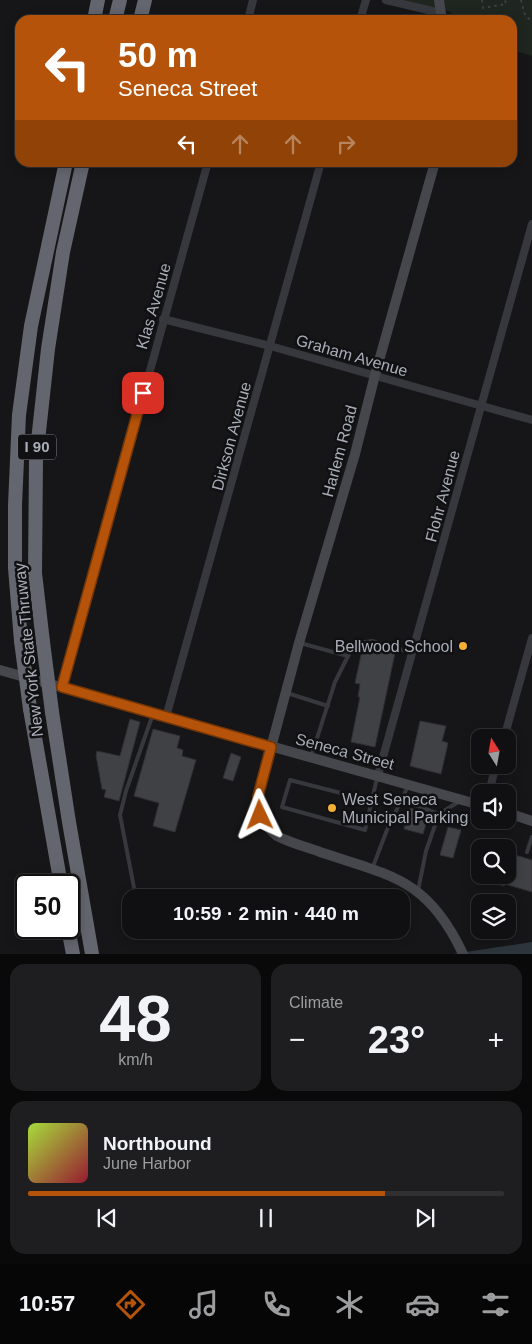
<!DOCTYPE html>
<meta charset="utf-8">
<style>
body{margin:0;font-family:Arial,sans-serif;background:#1e1e20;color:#f1f3f6;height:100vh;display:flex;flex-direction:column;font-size:19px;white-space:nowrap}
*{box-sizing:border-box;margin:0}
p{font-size:16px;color:#9c9d9f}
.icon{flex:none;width:28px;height:28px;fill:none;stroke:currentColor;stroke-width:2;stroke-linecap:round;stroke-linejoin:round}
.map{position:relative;height:954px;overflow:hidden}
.drawer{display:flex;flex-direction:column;gap:10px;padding:10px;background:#09090a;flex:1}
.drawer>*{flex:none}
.banner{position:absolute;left:15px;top:15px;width:502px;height:152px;border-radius:15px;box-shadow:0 2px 12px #0003,0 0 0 1px #303032;background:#b45309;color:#fff;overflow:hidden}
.needle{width:32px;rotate:349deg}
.fabs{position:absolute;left:471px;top:729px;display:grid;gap:10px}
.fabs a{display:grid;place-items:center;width:45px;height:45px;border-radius:10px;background:#101012;box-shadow:0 2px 12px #0003,0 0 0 1px #303032;font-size:25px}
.speed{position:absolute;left:15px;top:874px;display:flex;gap:10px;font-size:25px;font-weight:700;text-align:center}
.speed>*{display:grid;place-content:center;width:65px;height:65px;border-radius:50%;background:#101012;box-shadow:0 2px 12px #0003,0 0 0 1px #303032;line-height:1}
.speed .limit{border:2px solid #111;border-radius:8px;background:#fff;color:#111}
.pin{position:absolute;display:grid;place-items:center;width:42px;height:42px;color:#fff;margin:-21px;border-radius:10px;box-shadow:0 2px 8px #0006}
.me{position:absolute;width:55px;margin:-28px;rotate:358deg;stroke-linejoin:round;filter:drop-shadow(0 0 4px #0008)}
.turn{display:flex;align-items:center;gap:18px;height:105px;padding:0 20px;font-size:22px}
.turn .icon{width:65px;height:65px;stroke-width:2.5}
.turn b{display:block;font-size:35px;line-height:42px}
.lanes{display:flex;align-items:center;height:48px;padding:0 20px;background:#0003;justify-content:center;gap:25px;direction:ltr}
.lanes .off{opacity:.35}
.big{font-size:38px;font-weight:800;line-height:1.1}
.drawer .tile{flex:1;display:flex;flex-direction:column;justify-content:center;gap:8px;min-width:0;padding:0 18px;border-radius:15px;background:#1e1e20}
.drawer .dial{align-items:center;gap:0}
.dial b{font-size:65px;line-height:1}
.song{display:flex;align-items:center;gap:15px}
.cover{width:60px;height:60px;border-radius:8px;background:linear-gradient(135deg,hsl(80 70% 55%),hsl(350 70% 35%))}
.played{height:5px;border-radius:2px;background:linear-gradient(90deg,#b45309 75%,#303032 75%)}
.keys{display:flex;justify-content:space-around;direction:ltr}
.heat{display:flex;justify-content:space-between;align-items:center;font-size:28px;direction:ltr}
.drawer .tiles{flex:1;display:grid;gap:10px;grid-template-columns:1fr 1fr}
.tile:last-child{grid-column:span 2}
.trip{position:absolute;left:122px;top:889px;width:288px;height:50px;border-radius:15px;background:#101012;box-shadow:0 2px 12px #0003,0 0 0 1px #303032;font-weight:800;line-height:50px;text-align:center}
.tabs{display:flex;height:80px;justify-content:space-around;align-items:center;background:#060607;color:#9c9d9f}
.tabs .icon{width:35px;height:35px}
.tabs .current{color:#b45309}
.tabs b{font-size:22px;color:#f1f3f6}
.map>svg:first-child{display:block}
.green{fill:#1e261f}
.water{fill:#2c353c}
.building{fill:#404145;stroke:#303034}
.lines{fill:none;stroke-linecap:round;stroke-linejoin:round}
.path{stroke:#3d3f44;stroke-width:2;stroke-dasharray:2.5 4;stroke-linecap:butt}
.lane{stroke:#37383d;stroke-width:4}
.street{stroke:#37383d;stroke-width:8}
.secondary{stroke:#45474d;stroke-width:10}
.highway{stroke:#63666e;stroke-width:14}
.highway-bridge{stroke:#63666e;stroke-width:14}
.route-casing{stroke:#753606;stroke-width:12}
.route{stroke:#b45309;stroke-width:9}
.poi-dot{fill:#f2b134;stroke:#111113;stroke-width:2}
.labels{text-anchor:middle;stroke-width:5;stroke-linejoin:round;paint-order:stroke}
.shield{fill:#111113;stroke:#7b7e86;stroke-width:1}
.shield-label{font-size:15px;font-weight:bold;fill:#a8adb8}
.street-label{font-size:16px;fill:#a8adb8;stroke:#111113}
.poi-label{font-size:16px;fill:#a8adb8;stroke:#111113;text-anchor:end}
</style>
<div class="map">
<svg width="532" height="954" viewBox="0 0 532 954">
<rect width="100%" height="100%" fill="#161618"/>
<polygon class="green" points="403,0 532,0 532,56 513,50 512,20 453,20 451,12"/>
<polygon class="water" points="532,942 532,954 453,954"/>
<g class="building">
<polygon points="363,646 395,653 375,747 351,742 360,697 358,697 360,684 355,683"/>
<polygon points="130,719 140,722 119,801 104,797 106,790 102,789 96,755 97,751 120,756"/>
<polygon points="420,721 446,726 442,741 448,743 441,774 410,766"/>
<polygon points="153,729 180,736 177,748 183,750 182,756 196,760 175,832 153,826 159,803 134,796"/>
<polygon points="231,753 241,757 233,781 223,778"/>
<polygon points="410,808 429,814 423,834 404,829"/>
<polygon points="448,827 461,830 453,858 440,855"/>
<polygon points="508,853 532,860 532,892 505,884 504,886 492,882 494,875 508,875"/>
</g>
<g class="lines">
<g class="path">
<polyline points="482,0 483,8 506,4 505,0"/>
<polyline points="521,0 525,15 532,22"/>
</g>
<g class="lane">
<polyline points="300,643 348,656"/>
<polyline points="287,693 328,706"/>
<polyline points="311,757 335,682 354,644 372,641 413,653"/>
<polyline points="401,800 439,814 460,801"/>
<polyline points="372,801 290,780 282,807 365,830 377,778"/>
<polyline points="527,852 532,837"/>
<polyline points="372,869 387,830 408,786"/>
<polyline points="418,891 426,851 439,814"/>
<polyline points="136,898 120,815 126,791 153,714"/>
</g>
<g class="street">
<polyline points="386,0 441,13"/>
<polyline points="248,20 253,0"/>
<polyline points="360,20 366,0"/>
<polyline points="163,319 270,346 532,420"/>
<polyline points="62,687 208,162"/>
<polyline points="166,717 321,162"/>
<polyline points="504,738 532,638"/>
<polyline points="378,775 532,224"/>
<polyline points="489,792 496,765"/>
</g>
<g class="secondary">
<polyline points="439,0 442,20"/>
<path d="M435 162 375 375 355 454 299 643 258 796C258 813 263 825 277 836 291 843 306 847 320 852 392 876 428 879 463 954"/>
<polyline points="0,670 480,805"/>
<polyline points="508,813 532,821"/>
</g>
<g class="highway">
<polyline points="94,20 98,0"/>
<polyline points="115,20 120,0"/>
<polyline points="140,20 145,0"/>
<polyline points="21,641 15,568 15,505 19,415 31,326 66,162"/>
<polyline points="43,642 35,573 36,459 48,349 63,252 83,162"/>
<polyline points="30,709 61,885"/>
<polyline points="52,712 69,822 92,954"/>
<polyline points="68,928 73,954"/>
</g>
<g class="highway-bridge">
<polyline points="21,641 30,709"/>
<polyline points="43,642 52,712"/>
</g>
</g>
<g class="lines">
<g class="route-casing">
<polyline id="route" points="143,393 62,687 271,747 258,796 260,815"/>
</g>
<use href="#route" class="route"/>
</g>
<g class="poi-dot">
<circle cx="463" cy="646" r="5"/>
<circle cx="332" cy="808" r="5"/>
</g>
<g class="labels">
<rect class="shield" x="18" y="434.5" width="38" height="25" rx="4"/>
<g class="shield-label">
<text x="37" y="452">I 90</text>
</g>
<g class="street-label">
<text transform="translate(153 306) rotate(-74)" y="6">Klas Avenue</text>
<text transform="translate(352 355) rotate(16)" y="6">Graham Avenue</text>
<text transform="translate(231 436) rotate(-75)" y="6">Dirkson Avenue</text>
<text transform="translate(339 451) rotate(-75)" y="6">Harlem Road</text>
<text transform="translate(442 496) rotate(-75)" y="6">Flohr Avenue</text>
<text transform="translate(28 650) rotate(-96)" y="6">New York State Thruway</text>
<text transform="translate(345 751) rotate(15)" y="6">Seneca Street</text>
</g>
<g class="poi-label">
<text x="453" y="652">Bellwood School</text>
<text x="342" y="805" text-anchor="start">West Seneca<tspan x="342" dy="18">Municipal Parking</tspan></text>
</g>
</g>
</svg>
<div class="fabs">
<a><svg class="needle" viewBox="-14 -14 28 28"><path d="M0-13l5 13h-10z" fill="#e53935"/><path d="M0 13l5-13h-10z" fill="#9c9d9f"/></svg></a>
<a><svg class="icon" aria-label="sound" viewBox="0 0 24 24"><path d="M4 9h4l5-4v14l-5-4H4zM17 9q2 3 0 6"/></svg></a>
<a><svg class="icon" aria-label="search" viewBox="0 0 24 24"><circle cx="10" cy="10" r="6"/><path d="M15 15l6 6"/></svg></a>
<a><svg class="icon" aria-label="layers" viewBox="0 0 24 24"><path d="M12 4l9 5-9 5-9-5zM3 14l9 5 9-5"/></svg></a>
</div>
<div class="speed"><div class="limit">50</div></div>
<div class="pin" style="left:143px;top:393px;background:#d93025"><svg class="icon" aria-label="arrive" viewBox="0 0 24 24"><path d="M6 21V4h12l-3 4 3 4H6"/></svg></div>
<svg class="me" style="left:260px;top:815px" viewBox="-20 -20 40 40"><path d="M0-17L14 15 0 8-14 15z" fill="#b45309" stroke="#fff" stroke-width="4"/></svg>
<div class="trip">10:59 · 2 min · 440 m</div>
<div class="banner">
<div class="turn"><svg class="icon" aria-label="left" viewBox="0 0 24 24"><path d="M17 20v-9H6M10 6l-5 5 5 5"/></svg><div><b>50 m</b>Seneca Street</div></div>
<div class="lanes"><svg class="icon" aria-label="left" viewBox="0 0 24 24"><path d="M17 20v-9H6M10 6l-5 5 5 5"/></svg><svg class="icon off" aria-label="ahead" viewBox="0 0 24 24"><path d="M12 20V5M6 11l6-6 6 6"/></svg><svg class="icon off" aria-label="ahead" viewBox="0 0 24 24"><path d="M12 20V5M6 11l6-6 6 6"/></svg><svg class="icon off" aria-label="right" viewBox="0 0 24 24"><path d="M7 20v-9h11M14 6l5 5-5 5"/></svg></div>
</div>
</div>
<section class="drawer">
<div class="tiles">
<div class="tile dial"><b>48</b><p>km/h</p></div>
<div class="tile"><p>Climate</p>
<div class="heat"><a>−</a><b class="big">23°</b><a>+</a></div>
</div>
<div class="tile">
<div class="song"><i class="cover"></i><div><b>Northbound</b><p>June Harbor</p></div></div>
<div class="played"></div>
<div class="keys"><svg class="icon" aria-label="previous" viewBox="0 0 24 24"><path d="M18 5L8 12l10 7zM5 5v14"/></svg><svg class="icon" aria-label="pause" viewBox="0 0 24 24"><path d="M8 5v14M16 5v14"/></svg><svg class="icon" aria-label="next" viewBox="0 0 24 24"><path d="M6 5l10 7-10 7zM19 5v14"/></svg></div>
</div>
</div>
</section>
<nav class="tabs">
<b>10:57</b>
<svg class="icon current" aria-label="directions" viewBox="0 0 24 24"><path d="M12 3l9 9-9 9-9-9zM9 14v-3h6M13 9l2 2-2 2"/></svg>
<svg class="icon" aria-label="music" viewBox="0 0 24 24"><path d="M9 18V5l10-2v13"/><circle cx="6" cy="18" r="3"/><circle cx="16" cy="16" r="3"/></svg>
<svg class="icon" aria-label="phone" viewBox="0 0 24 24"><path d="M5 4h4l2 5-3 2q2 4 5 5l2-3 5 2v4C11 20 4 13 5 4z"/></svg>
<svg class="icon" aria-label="climate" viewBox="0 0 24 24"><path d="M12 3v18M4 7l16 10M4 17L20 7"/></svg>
<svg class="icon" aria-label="car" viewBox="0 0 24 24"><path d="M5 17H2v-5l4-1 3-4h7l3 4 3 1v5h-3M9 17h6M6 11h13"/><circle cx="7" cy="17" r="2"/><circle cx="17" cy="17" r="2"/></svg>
<svg class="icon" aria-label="filters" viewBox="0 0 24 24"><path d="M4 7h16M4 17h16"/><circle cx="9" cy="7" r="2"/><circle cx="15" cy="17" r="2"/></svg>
</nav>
